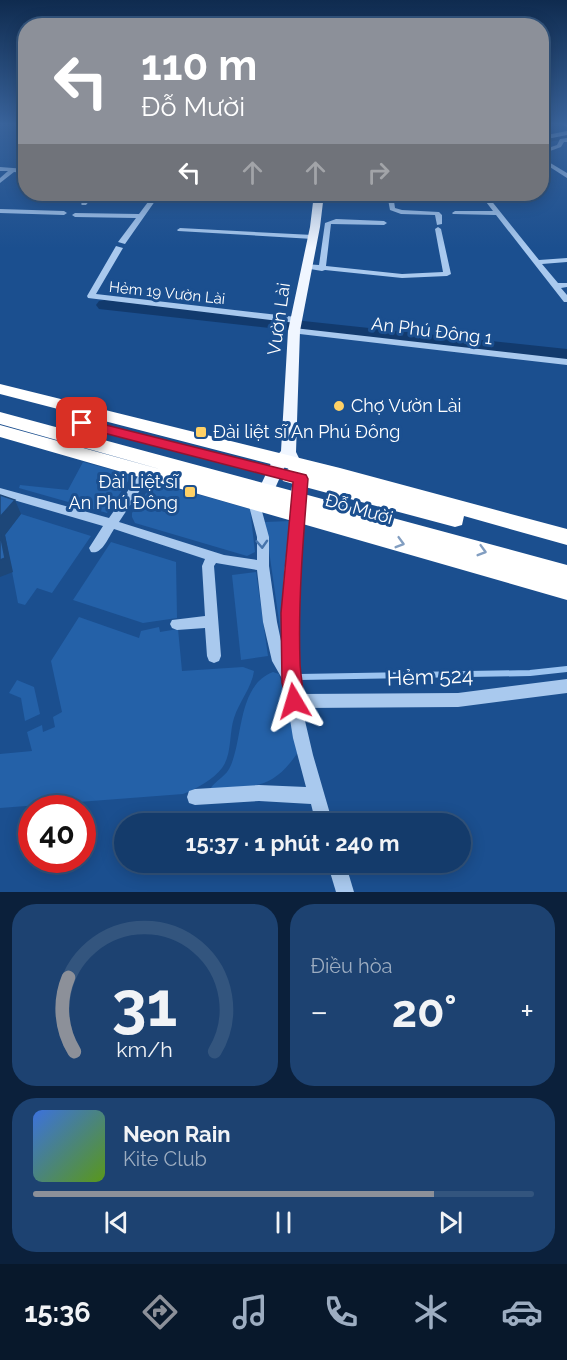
<!DOCTYPE html>
<html lang="vi">
<meta charset="utf-8">
<style>
body{margin:0;font-family:Raleway,sans-serif;background:#1d4271;color:#f1f3f6;height:100vh;display:flex;flex-direction:column;font-size:22px;white-space:nowrap}
*{box-sizing:border-box;margin:0}
p{font-size:20px;color:#9dadc1}
.icon{flex:none;width:33px;height:33px;fill:none;stroke:currentColor;stroke-width:2;stroke-linecap:round;stroke-linejoin:round}
.map{position:relative;height:892px;overflow:hidden}
.sheet{display:flex;flex-direction:column;gap:12px;padding:12px;background:#0b203b;flex:1}
.sheet>*{flex:none}
.guide{position:absolute;left:18px;top:18px;width:531px;height:183px;border-radius:24px;box-shadow:0 3px 15px #0003,0 0 0 2px #33557e;background:#8c9099;color:#fff;overflow:hidden}
.speed{position:absolute;left:18px;top:795px;display:flex;gap:12px;font-size:30px;font-weight:700;text-align:center}
.speed>*{display:grid;place-content:center;width:78px;height:78px;border-radius:50%;background:#143b6b;box-shadow:0 3px 15px #0003,0 0 0 2px #33557e;line-height:1}
.speed .limit{border:9px solid #d22;background:#fff;color:#111}
.pin{position:absolute;display:grid;place-items:center;width:51px;height:51px;color:#fff;margin:-26px;border-radius:12px;box-shadow:0 3px 9px #0006}
.me{position:absolute;width:66px;margin:-33px;rotate:353deg;stroke-linejoin:round;filter:drop-shadow(0 0 4px #0008)}
.turn{display:flex;align-items:center;gap:21px;height:126px;padding:0 24px;font-size:27px}
.turn .icon{width:78px;height:78px;stroke-width:2.5}
.turn b{display:block;font-size:42px;line-height:51px}
.lanes{display:flex;align-items:center;height:57px;padding:0 24px;background:#0003;justify-content:center;gap:30px;direction:ltr}
.lanes .off{opacity:.35}
.big{font-size:45px;font-weight:700;line-height:1.1}
.sheet .tile{flex:1;display:flex;flex-direction:column;justify-content:center;gap:9px;min-width:0;padding:0 21px;border-radius:24px;background:#1d4271}
.sheet .dial{align-items:center;gap:0}
.dial svg{height:156px;overflow:visible;fill:none;stroke:#33557e;stroke-width:7;stroke-linecap:round;text-anchor:middle}
.dial text{fill:#f1f3f6;stroke:none}
.song{display:flex;align-items:center;gap:18px}
.cover{width:72px;height:72px;border-radius:9px;background:linear-gradient(135deg,hsl(220 70% 55%),hsl(90 70% 35%))}
.played{height:6px;border-radius:3px;background:linear-gradient(90deg,#8c9099 80%,#33557e 80%)}
.keys{display:flex;justify-content:space-around;direction:ltr}
.heat{display:flex;justify-content:space-between;align-items:center;font-size:33px;direction:ltr}
.sheet .tiles{flex:1;display:grid;gap:12px;grid-template-columns:1fr 1fr}
.tile:last-child{grid-column:span 2}
.trip{position:absolute;left:114px;top:813px;width:357px;height:60px;border-radius:30px;background:#143b6b;box-shadow:0 3px 15px #0003,0 0 0 2px #33557e;font-weight:700;line-height:60px;text-align:center}
.tab-bar{display:flex;height:96px;justify-content:space-around;align-items:center;background:#08182b;color:#9dadc1}
.tab-bar .icon{width:42px;height:42px}
.tab-bar .selected{color:#8c9099}
.tab-bar b{font-size:27px;color:#f1f3f6}
.map>svg:first-child{display:block}
.green{fill:#2461a8}
.lines{fill:none;stroke-linecap:round;stroke-linejoin:round}
.stream{stroke:#9cc4f0;stroke-width:6}
.river{fill:#123a6d;fill-rule:evenodd}
.minor{fill:#a9c9ee;fill-rule:evenodd}
.major{fill:#f0f6ff;fill-rule:evenodd}
.highway{fill:#fff;fill-rule:evenodd}
.shaded-wall{fill:#1d4779}
.building{fill:#2a66ad;stroke:#1d4779;stroke-width:1.5}
.oneway{stroke:#829ec1}
.oneway2{stroke:#4674ac}
.route{fill:#e11d48;stroke:#92132f;stroke-width:1.5}
.poi-dot{fill:#ffd166;stroke:#1b4f8f;stroke-width:2}
.labels{text-anchor:middle;stroke-width:6;stroke-linejoin:round;paint-order:stroke}
.far-street-label{font-size:15px;fill:#fff;stroke:#1b4f8f}
.street-label{font-size:18px;fill:#fff;stroke:#1b4f8f}
.poi-label{font-size:18px;fill:#fff;stroke:#1b4f8f;text-anchor:start}
.near-street-label{font-size:21px;fill:#fff;stroke:#1b4f8f}
</style>
<div class="map">
<svg width="567" height="892" viewBox="0 0 567 892">
<rect width="100%" height="100%" fill="#1b4f8f"/>
<g class="green">
<polygon points="83,462 132,475 107,513 19,488 20,485 68,490"/>
<polygon points="154,482 250,509 255,552 247,556 135,523 132,517 132,513"/>
<polygon points="21,514 91,536 52,593 37,588 25,605 18,603 5,535"/>
<polygon points="290,521 281,635 265,522"/>
<polygon points="111,542 176,562 177,618 143,623 73,600"/>
<polygon points="256,572 268,656 241,660 232,575"/>
<path d="M79 617 139 638 141 631 159 627 160 632 178 629 182 671 243 667 254 671C252 687 239 702 234 718 229 733 232 755 222 768 214 779 196 789 183 794L0 808V754L32 751 27 732 42 725 43 732 55 727 53 717 62 712 51 661Z"/>
<path d="M273 672 279 674 300 749C273 791 255 786 210 789 216 780 227 776 231 765 243 737 238 685 273 672Z"/>
<polygon points="17,680 34,687 40,714 25,721 21,698 9,693"/>
</g>
<g class="lines">
<polyline class="stream" points="299,677 530,673 567,669"/>
<g class="river">
<polygon points="567,134 567,140 553,141 542,146 542,138 550,135"/>
<polygon points="105,300 567,349 567,361 99,309 96,305 99,301"/>
</g>
<g class="minor">
<polygon points="560,123 567,123 567,127"/>
<polygon points="567,131 567,135 542,140 542,136"/>
<polygon points="567,138 567,142 564,142 561,147 542,154 542,150 557,145 560,139"/>
<polygon points="542,158 567,173 567,178 542,162"/>
<polygon points="0,167 26,169 26,173 14,172 0,183 0,178 8,171 0,171"/>
<polygon points="89,194 95,194 86,205 82,205 81,204"/>
<polygon points="154,194 160,194 125,244 118,242 136,218 75,217 72,215 75,213 139,214"/>
<polygon points="387,194 393,194 395,208 402,210 439,212 442,215 442,224 437,225 435,215 401,214 390,210"/>
<polygon points="480,194 486,194 539,260 567,258 567,262 542,264 558,283 567,283 567,287 561,288 567,295 567,302 564,302 496,215 453,214 452,213 455,211 493,211"/>
<polygon points="0,209 64,211 67,213 64,215 0,213"/>
<polygon points="336,219 384,221 387,223 384,225 331,224 326,266 402,274 443,272 435,229 438,227 441,229 451,274 447,276 402,278 325,270 322,271 304,268 304,264 319,265 325,223"/>
<polygon points="180,228 313,235 317,237 313,239 178,231 177,230"/>
<polygon points="116,246 123,248 96,294 296,317 300,320 296,323 88,298 87,296"/>
<polygon points="294,328 567,359 567,365 291,333 291,329"/>
<path d="M147 468 151 469 152 472 119 522 224 555 257 560V537L248 502 254 496H262L264 499 260 504 269 537V566L277 622 281 641 284 575 291 510 293 507 297 506 301 507 303 510C297 570 289 633 300 694L458 693 567 679V693L458 707 302 708 313 755 333 824H316L311 804 259 801 195 805 189 803 187 797 189 791 195 789 259 785 306 787 293 738 284 682 272 661 263 622 257 570 216 563 214 566 221 656 219 661 214 663 209 661 207 656 205 628 177 630 172 628 170 624 172 620 205 616 202 566 205 559 114 529C108 538 102 555 91 552L89 548 103 526 0 496V488L109 518 143 469Z"/>
<polygon points="327,862 345,862 354,892 336,892"/>
</g>
<polygon class="major" points="314,194 324,194 320,227 300,331 296,452 309,479 304,504 298,506 292,504 290,500 293,479 286,464 272,495 260,495 258,491 272,461 281,451 288,331 310,227"/>
<g class="highway">
<polygon points="0,384 340,468 567,529 567,545 464,516 462,525 455,527 290,483 283,481 281,476 283,471 290,469 0,394"/>
<polygon points="0,412 567,565 567,600 0,437 0,425 163,470 0,424"/>
</g>
</g>
<polygon class="shaded-wall" points="15,500 21,514 5,535 13,572 0,577 0,517"/>
<g class="building">
<polygon points="0,495 15,500 0,517"/>
<polygon points="0,533 5,558 0,560"/>
</g>
<defs><path id="oneway-chevron" d="M-2-3.5L2.5 0L-2 3.5" fill="none" stroke-width="1.6" stroke-linecap="round" stroke-linejoin="round" transform="scale(1.5)"/></defs>
<g class="oneway">
<use href="#oneway-chevron" transform="translate(400 543) rotate(16)"/>
<use href="#oneway-chevron" transform="translate(482 551) rotate(16)"/>
</g>
<use class="oneway2" href="#oneway-chevron" transform="translate(262 544) rotate(87)"/>
<linearGradient id="sky" x2="0" y2="1"><stop stop-color="#0f2b4f"/><stop offset="0.5" stop-color="#39639b"/><stop offset="1" stop-color="#39639b" stop-opacity="0"/></linearGradient>
<rect width="567" height="248" fill="url(#sky)"/>
<path class="route" d="M82 419 306 475 308 479C303 540 298 601 300 662 300 676 306 695 301 707L294 710 288 707 282 683 281 613 293 482 77 426 75 423Z"/>
<g class="poi-dot">
<circle cx="339" cy="406" r="6"/>
<rect x="195" y="426" width="12" height="12" rx="3"/>
<rect x="184" y="486" width="12" height="12" rx="3"/>
</g>
<g class="labels">
<g class="far-street-label">
<text transform="translate(167 293) rotate(6)" y="5">Hẻm 19 Vườn Lài</text>
</g>
<g class="street-label">
<text transform="translate(279 319) rotate(-82)" y="6">Vườn Lài</text>
<text transform="translate(432 331) rotate(7)" y="6">An Phú Đông 1</text>
<text transform="translate(359 509) rotate(16)" y="6">Đỗ Mười</text>
</g>
<g class="poi-label">
<text x="351" y="412">Chợ Vườn Lài</text>
<text x="213" y="438">Đài liệt sĩ An Phú Đông</text>
<text x="178" y="488" text-anchor="end">Đài Liệt sĩ<tspan x="178" dy="21">An Phú Đông</tspan></text>
</g>
<g class="near-street-label">
<text transform="translate(430 677) rotate(-2)" y="7">Hẻm 524</text>
</g>
</g>
</svg>
<div class="speed"><div class="limit">40</div></div>
<div class="pin" style="left:82px;top:423px;background:#d93025"><svg class="icon" aria-label="arrive" viewBox="0 0 24 24"><path d="M6 21V4h12l-3 4 3 4H6"/></svg></div>
<svg class="me" style="left:294px;top:701px" viewBox="-20 -20 40 40"><path d="M0-17L14 15 0 8-14 15z" fill="#e11d48" stroke="#fff" stroke-width="4"/></svg>
<div class="trip">15:37 · 1 phút · 240 m</div>
<div class="guide">
<div class="turn"><svg class="icon" aria-label="left" viewBox="0 0 24 24"><path d="M17 20v-9H6M10 6l-5 5 5 5"/></svg><div><b>110 m</b>Đỗ Mười</div></div>
<div class="lanes"><svg class="icon" aria-label="left" viewBox="0 0 24 24"><path d="M17 20v-9H6M10 6l-5 5 5 5"/></svg><svg class="icon off" aria-label="ahead" viewBox="0 0 24 24"><path d="M12 20V5M6 11l6-6 6 6"/></svg><svg class="icon off" aria-label="ahead" viewBox="0 0 24 24"><path d="M12 20V5M6 11l6-6 6 6"/></svg><svg class="icon off" aria-label="right" viewBox="0 0 24 24"><path d="M7 20v-9h11M14 6l5 5-5 5"/></svg></div>
</div>
</div>
<section class="sheet">
<div class="tiles">
<div class="tile dial"><svg viewBox="0 0 100 80">
<path d="M14 69A42 42 0 1 1 86 69"/>
<path d="M14 69A42 42 0 0 1 11 31" stroke="#8c9099"/>
<text x="50" y="56" font-size="32" font-weight="700">31</text>
<text x="50" y="72" font-size="11">km/h</text>
</svg></div>
<div class="tile"><p>Điều hòa</p>
<div class="heat"><a>−</a><b class="big">20°</b><a>+</a></div>
</div>
<div class="tile">
<div class="song"><i class="cover"></i><div><b>Neon Rain</b><p>Kite Club</p></div></div>
<div class="played"></div>
<div class="keys"><svg class="icon" aria-label="previous" viewBox="0 0 24 24"><path d="M18 5L8 12l10 7zM5 5v14"/></svg><svg class="icon" aria-label="pause" viewBox="0 0 24 24"><path d="M8 5v14M16 5v14"/></svg><svg class="icon" aria-label="next" viewBox="0 0 24 24"><path d="M6 5l10 7-10 7zM19 5v14"/></svg></div>
</div>
</div>
</section>
<nav class="tab-bar">
<b>15:36</b>
<svg class="icon selected" aria-label="directions" viewBox="0 0 24 24"><path d="M12 3l9 9-9 9-9-9zM9 14v-3h6M13 9l2 2-2 2"/></svg>
<svg class="icon" aria-label="music" viewBox="0 0 24 24"><path d="M9 18V5l10-2v13"/><circle cx="6" cy="18" r="3"/><circle cx="16" cy="16" r="3"/></svg>
<svg class="icon" aria-label="phone" viewBox="0 0 24 24"><path d="M5 4h4l2 5-3 2q2 4 5 5l2-3 5 2v4C11 20 4 13 5 4z"/></svg>
<svg class="icon" aria-label="climate" viewBox="0 0 24 24"><path d="M12 3v18M4 7l16 10M4 17L20 7"/></svg>
<svg class="icon" aria-label="car" viewBox="0 0 24 24"><path d="M5 17H2v-5l4-1 3-4h7l3 4 3 1v5h-3M9 17h6M6 11h13"/><circle cx="7" cy="17" r="2"/><circle cx="17" cy="17" r="2"/></svg>
</nav>
